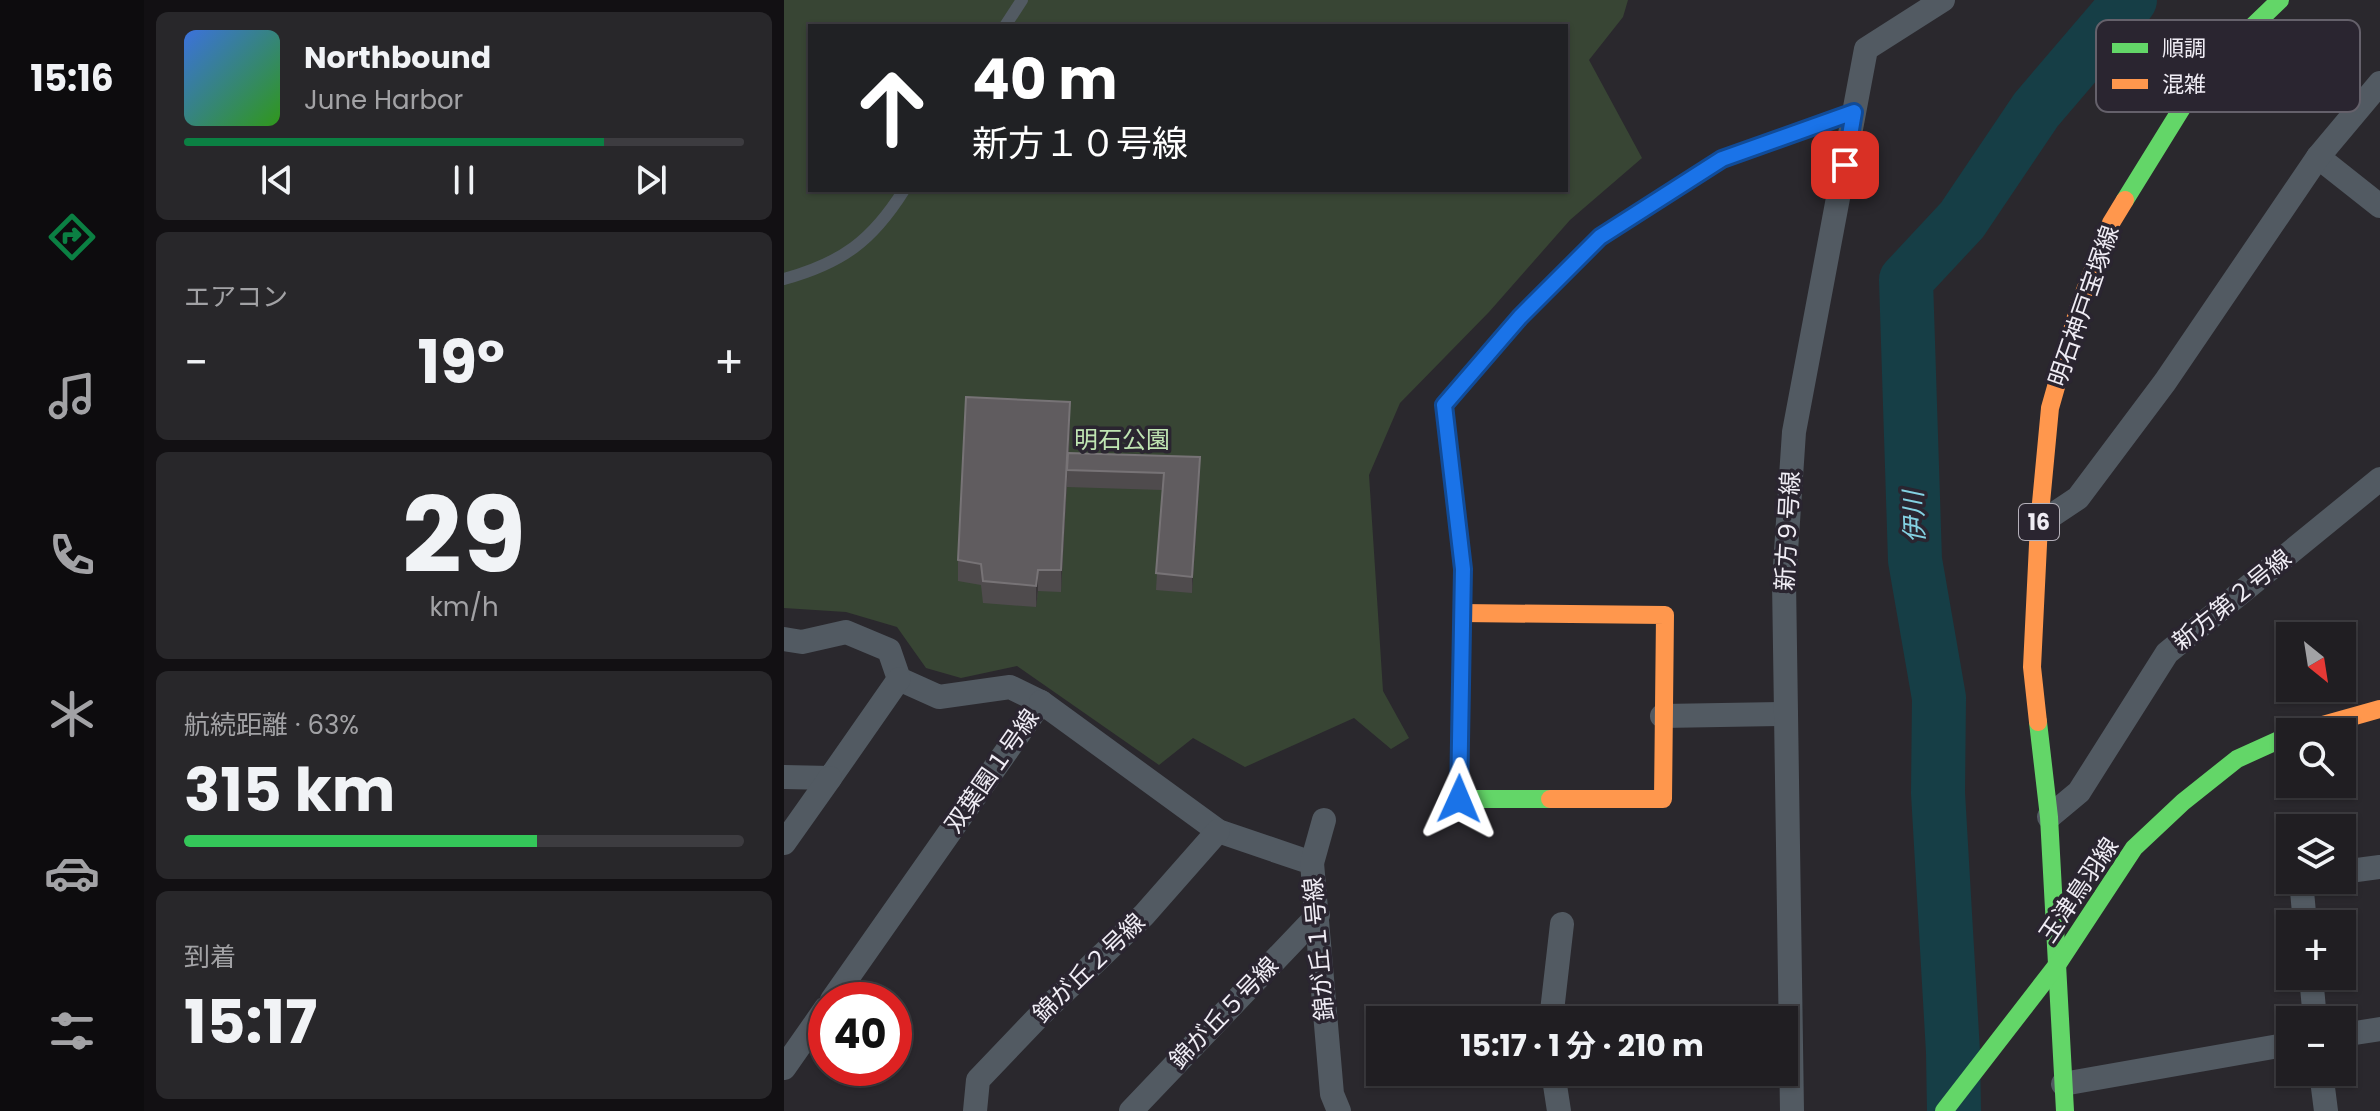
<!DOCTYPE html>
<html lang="ja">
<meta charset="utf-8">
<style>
body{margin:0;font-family:Poppins,"Noto Sans JP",sans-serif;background:#28272a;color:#f1f3f6;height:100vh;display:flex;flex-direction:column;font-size:30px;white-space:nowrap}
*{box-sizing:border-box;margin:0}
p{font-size:26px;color:#a2a2a5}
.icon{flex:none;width:44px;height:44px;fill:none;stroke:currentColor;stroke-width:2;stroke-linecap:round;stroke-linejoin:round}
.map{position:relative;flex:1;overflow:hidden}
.drawer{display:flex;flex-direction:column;gap:12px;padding:12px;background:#121013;width:640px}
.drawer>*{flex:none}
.banner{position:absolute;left:24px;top:24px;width:760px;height:168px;border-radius:0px;box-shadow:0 2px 6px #0004,0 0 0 2px #3d3c40;background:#202124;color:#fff;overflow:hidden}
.needle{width:52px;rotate:150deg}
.tools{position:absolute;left:1492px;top:622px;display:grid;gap:16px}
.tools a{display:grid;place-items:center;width:80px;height:80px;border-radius:0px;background:#201e22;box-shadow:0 2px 6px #0004,0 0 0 2px #3d3c40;font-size:40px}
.speed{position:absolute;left:24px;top:982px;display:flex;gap:16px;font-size:40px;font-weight:700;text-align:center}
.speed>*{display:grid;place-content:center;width:104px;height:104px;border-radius:50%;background:#201e22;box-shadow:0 2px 6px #0004,0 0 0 2px #3d3c40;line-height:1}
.speed .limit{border:12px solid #d22;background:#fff;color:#111}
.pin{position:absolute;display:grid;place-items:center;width:68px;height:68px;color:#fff;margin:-34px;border-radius:16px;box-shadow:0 4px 12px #0006}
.me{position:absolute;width:88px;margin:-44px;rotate:1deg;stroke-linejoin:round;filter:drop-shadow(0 0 6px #0008)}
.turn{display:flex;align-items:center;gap:28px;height:168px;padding:0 32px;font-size:36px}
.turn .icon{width:104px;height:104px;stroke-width:2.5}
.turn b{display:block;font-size:56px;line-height:68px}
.big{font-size:60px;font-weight:700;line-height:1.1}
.drawer .tile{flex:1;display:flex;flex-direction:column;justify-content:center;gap:12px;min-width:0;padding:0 28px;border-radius:12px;background:#28272a}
.drawer .dial{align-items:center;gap:0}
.dial b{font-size:104px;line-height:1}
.song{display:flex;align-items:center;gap:24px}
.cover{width:96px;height:96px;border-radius:12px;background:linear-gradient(135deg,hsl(220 70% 55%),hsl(110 70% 35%))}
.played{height:8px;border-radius:4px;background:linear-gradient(90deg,#0b8043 75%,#3d3c40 75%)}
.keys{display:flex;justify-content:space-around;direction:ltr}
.heat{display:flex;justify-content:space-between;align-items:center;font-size:44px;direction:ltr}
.charge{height:12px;border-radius:6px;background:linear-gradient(90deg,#34c759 63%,#3d3c40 0)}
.trip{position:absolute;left:582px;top:1006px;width:432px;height:80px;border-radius:0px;background:#201e22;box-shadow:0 2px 6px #0004,0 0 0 2px #3d3c40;font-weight:700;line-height:80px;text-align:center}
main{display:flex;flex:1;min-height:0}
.tabs{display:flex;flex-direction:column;width:144px;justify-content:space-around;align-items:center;background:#0d0c0e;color:#a2a2a5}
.tabs .icon{width:56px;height:56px}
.tabs .selected{color:#0b8043}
.tabs b{font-size:36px;color:#f1f3f6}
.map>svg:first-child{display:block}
.green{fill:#384534;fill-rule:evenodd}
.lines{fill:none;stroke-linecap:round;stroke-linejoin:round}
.river{stroke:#163e46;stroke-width:54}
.lane{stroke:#525a62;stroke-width:12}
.street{stroke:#525a62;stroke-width:24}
.fast{stroke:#63d668;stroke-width:18}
.slow{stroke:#ff974d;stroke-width:18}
.wall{fill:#4f4b4d}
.shaded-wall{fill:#393638}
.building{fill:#605c5f;stroke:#777376;stroke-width:2}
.route-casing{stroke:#114b97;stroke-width:20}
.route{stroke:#1a73e8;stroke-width:14}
.labels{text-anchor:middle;stroke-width:7;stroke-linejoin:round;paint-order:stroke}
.shield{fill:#2a2530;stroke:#b4b0b9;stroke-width:2}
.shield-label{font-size:22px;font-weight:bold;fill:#efecf4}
.street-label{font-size:24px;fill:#efecf4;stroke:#2a2530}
.park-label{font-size:24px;fill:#bfe5b2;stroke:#2a2530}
.water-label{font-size:26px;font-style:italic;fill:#84d1e2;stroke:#2a2530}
.key{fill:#2a2530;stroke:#65616b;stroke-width:2}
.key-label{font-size:22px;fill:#efecf4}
</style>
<main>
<nav class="tabs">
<b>15:16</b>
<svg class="icon selected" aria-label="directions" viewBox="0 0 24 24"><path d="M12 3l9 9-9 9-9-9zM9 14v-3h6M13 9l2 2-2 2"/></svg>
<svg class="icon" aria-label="music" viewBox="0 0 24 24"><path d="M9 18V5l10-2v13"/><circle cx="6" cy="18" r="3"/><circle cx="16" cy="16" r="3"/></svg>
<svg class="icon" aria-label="phone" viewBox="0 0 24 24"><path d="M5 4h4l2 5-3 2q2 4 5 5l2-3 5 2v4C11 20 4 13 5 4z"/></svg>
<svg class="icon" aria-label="climate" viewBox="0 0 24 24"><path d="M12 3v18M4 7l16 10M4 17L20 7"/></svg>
<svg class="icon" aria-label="car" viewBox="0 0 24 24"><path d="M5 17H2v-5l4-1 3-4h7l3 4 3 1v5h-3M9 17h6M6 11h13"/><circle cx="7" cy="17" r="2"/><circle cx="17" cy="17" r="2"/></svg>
<svg class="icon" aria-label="filters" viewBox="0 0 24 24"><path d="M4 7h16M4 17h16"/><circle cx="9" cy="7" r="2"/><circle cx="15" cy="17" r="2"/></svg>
</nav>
<section class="drawer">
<div class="tile">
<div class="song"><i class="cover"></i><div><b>Northbound</b><p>June Harbor</p></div></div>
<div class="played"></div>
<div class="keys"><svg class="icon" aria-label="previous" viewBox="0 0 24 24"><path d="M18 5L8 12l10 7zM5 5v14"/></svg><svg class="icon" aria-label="pause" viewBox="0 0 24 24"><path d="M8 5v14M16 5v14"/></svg><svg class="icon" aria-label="next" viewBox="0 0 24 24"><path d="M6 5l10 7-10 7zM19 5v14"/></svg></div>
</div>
<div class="tile"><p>エアコン</p>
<div class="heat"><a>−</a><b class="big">19°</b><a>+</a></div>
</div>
<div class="tile dial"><b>29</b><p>km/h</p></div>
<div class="tile"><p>航続距離 · 63%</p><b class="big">315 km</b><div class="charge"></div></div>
<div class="tile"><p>到着</p><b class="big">15:17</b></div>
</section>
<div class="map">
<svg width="1596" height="1111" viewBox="0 0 1596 1111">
<rect width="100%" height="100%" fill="#2a282d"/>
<path class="green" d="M0 0H844L839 17 805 60 858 158 786 220 705 312 616 403 585 475 599 691 625 738 607 749 570 718 461 767 409 738 375 765 233 666 177 678 142 668 113 627 62 612 0 608ZM26 26H782V190H26Z"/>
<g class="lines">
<polyline class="river" points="1170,1111 1169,1052 1154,793 1155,698 1131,560 1122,280 1178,220 1252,110 1346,0"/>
<g class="lane">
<polyline points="221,26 238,0"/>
<path d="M0 279C58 263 88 241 120 190"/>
</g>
<g class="street">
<polyline points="1534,157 1596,206"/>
<polyline points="1255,524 1294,498 1381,382 1534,157 1596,83"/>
<polyline points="0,639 18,642 62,632 105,650 115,679 155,697 226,687 257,702 48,1000"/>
<polyline points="257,702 434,831 528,863 548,1094 555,1111"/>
<polyline points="878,716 1002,714"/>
<polyline points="0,777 46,778 115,679"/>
<polyline points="1265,817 1295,792 1383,653 1596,479"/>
<polyline points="0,843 46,778"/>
<polyline points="528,863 540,820"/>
<polyline points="1558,872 1596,867"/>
<polyline points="1517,880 1521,924"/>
<polyline points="1527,976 1531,1020"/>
<polyline points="767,1020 778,924"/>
<polyline points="1558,1035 1596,1029"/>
<polyline points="0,1068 42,1008"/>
<polyline points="769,1072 775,1111"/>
<polyline points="1537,1072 1542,1111"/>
<polyline points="1279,1084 1506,1044"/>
<polyline points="191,1111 194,1080 258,1013 360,915 434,831"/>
<polyline points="347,1111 534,915"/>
<polyline points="1008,1111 1000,581 1010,432 1082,49 1159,0"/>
</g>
<g class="fast">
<polyline points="1341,200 1419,74 1496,0"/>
<polyline points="1254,722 1265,817 1281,1111"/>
<polyline points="766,799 675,799 679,569 660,405 736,317 816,237 871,202"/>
<polyline points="1160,1111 1273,965 1350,848 1399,802 1453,759 1506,735"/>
</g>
<g class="slow">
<polyline points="871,202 938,159 1070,112"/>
<polyline points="678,613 881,615 879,799 766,799"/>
<polyline points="1254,722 1248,667 1255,524 1266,408 1295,306 1327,223 1341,200"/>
<polyline points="1514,732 1596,709"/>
</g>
</g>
<polygon class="wall" points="286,423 285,453 416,473 408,593 372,590 378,490 283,487 283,485 277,592 254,591 252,607 199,603 197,585 174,581 174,560"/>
<g class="shaded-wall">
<polygon points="286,402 286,423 277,592 277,570"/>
<polygon points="416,457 416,473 408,593 408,577"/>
<polygon points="254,570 254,591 252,607 252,586"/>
</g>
<g class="building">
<polygon points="182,397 286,402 277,570 254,570 252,586 199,581 197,564 174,560"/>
<polygon points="284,453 416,457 408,577 372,573 380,473 283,470"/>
</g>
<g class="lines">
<g class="route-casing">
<polyline id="route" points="675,799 679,569 660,405 736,317 816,237 938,159 1070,112 1061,165"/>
</g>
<use href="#route" class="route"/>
</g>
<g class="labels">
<rect class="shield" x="1235" y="504" width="40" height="36" rx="6"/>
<g class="shield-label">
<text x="1255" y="530">16</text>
</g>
<g class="street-label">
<text transform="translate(1300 306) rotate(-71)" y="8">明石神戸宝塚線</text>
<text transform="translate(1004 531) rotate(-87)" y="8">新方９号線</text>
<text transform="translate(1448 600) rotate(-39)" y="8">新方第２号線</text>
<text transform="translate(208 771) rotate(-55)" y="8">双葉園１号線</text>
<text transform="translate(1295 890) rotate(-56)" y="8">玉津鳥羽線</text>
<text transform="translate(535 949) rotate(-95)" y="8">錦が丘１号線</text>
<text transform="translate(305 968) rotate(-44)" y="8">錦が丘２号線</text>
<text transform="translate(440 1013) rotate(-46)" y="8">錦が丘５号線</text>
</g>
<g class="park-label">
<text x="338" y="448">明石公園</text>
</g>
<g class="water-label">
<text transform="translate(1130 517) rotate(-92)" y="9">伊川</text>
</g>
</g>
<rect x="1312" y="20" width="264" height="92" rx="12" class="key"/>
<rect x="1328" y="43" width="36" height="10" fill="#63d668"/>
<rect x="1328" y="79" width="36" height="10" fill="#ff974d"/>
<g class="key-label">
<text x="1378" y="56">順調</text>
<text x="1378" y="92">混雑</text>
</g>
</svg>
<div class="tools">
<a><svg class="needle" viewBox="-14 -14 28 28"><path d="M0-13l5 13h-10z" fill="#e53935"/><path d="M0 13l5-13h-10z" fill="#a2a2a5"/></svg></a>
<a><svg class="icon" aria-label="search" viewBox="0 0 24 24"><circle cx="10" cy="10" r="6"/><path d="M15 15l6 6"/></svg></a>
<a><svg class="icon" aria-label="layers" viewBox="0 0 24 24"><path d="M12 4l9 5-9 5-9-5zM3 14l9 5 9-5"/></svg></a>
<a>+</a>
<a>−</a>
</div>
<div class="speed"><div class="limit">40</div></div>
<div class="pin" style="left:1061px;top:165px;background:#d93025"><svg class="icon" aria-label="arrive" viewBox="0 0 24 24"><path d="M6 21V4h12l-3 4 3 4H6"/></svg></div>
<svg class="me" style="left:675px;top:799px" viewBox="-20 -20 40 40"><path d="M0-17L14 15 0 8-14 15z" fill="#1a73e8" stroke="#fff" stroke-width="4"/></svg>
<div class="trip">15:17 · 1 分 · 210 m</div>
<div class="banner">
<div class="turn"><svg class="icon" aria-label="ahead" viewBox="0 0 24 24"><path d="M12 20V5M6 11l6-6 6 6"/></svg><div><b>40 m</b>新方１０号線</div></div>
</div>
</div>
</main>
